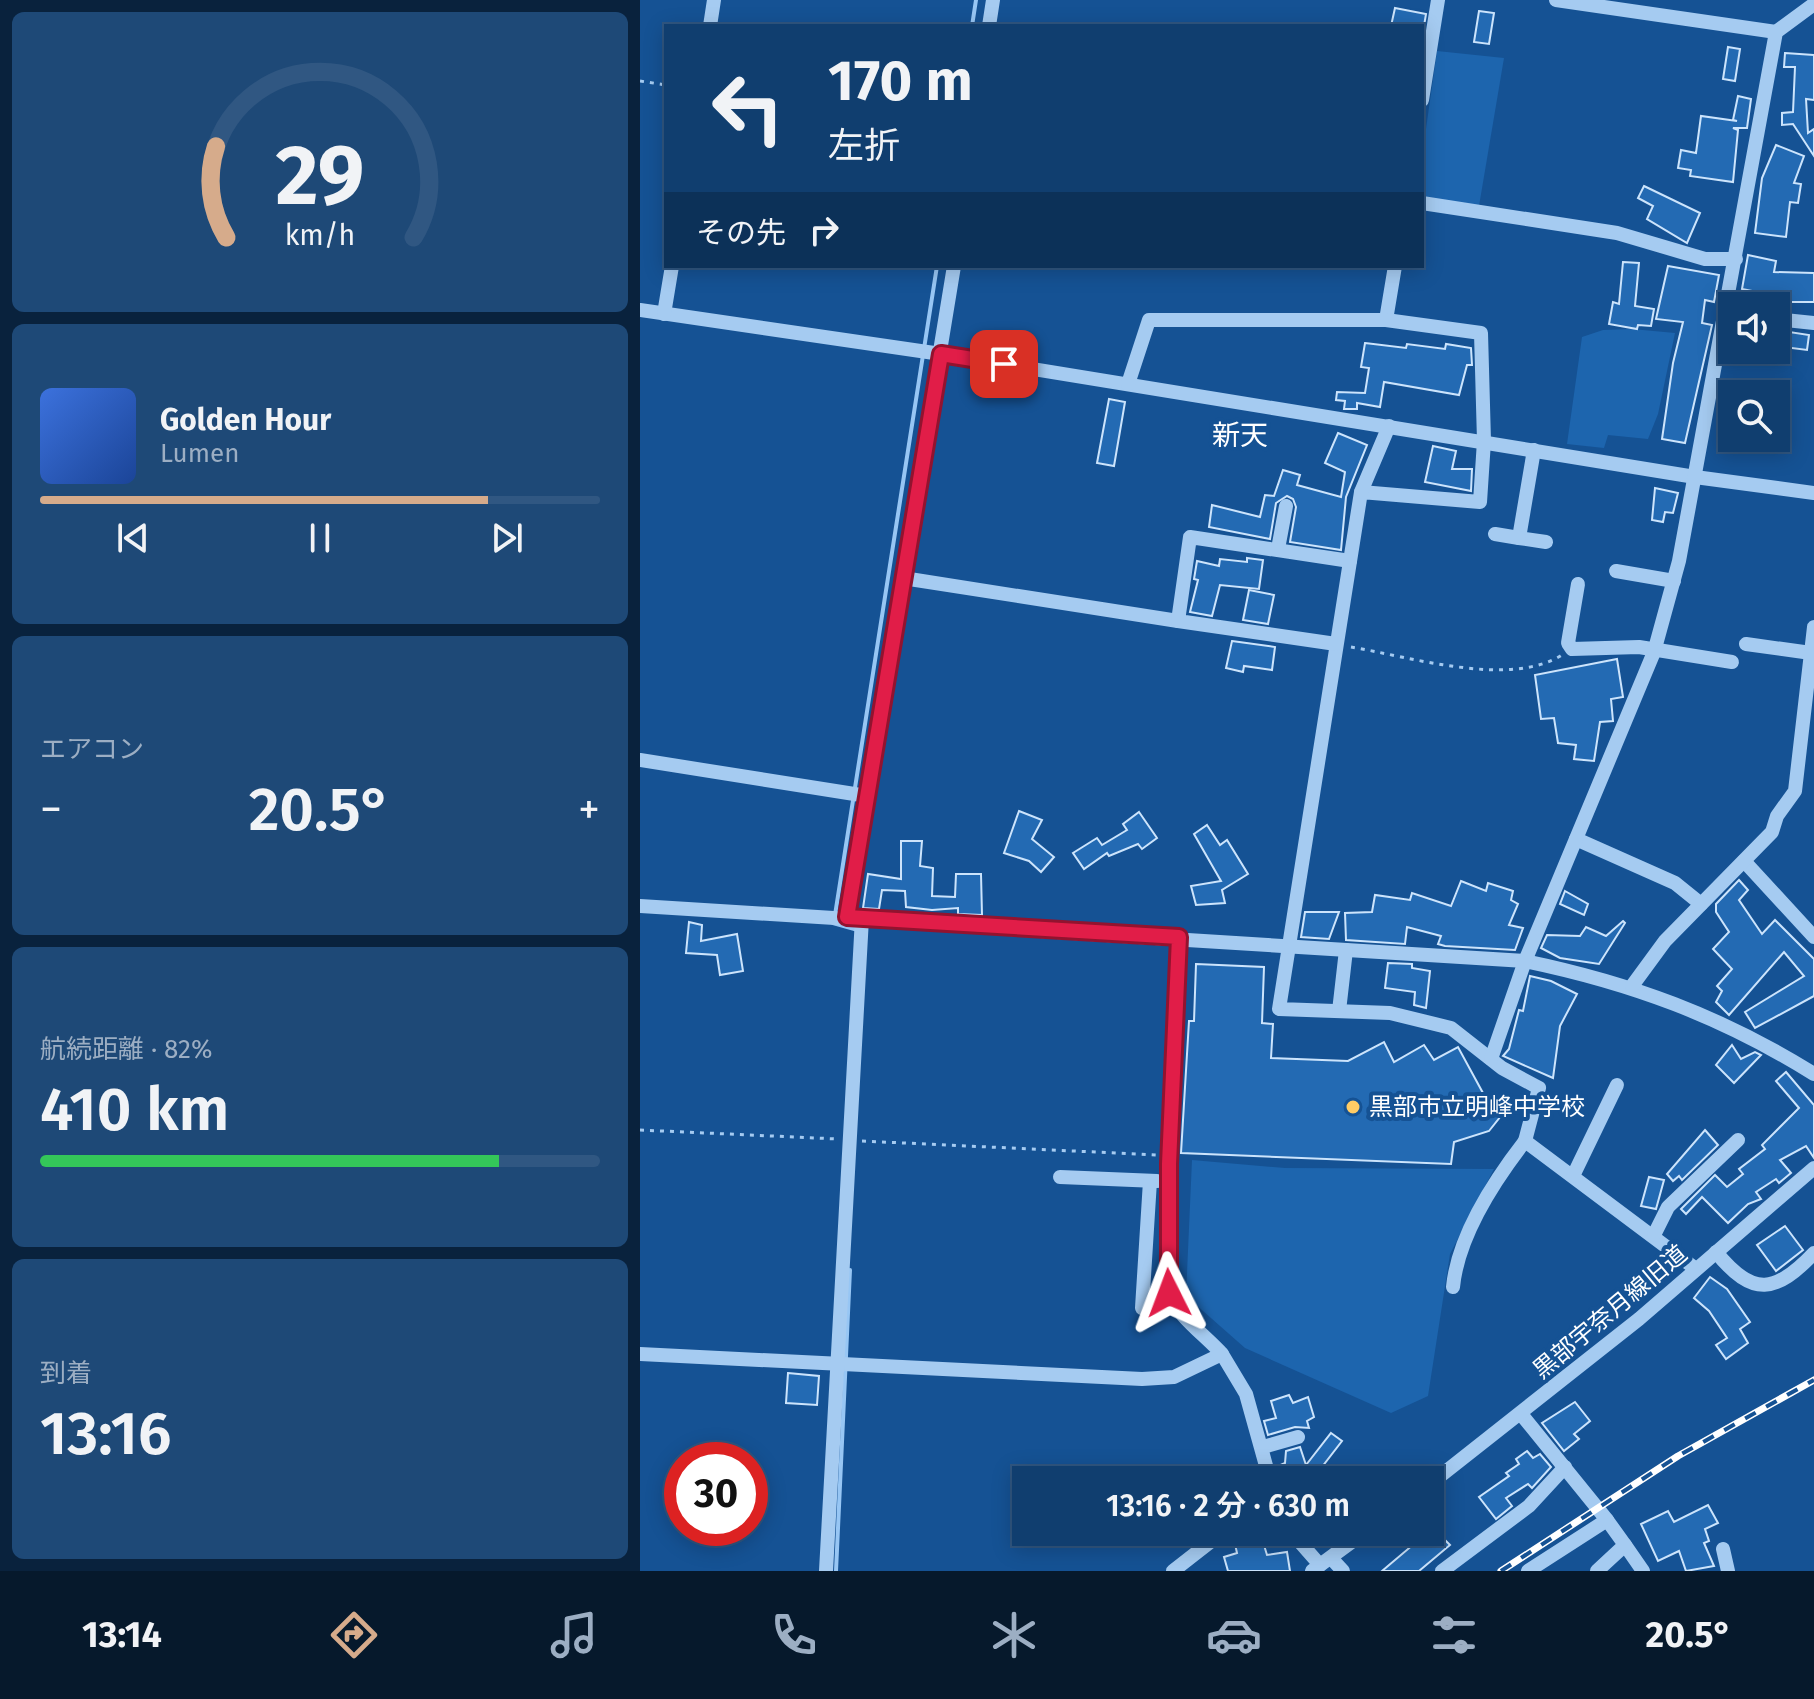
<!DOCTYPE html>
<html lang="ja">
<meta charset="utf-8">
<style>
body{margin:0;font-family:"Fira Sans","Noto Sans JP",sans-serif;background:#1e4977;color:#f1f3f6;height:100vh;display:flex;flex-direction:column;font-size:30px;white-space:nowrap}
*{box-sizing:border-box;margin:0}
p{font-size:26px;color:#9caec3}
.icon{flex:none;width:44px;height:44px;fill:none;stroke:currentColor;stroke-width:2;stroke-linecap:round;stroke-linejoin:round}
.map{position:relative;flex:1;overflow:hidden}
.details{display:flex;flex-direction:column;gap:12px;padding:12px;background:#09223d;width:640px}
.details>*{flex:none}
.banner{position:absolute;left:24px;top:24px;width:760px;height:244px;border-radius:0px;box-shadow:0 4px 20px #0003,0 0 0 2px #305782;background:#103e6f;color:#f1f3f6;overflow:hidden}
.fabs{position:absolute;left:1078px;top:292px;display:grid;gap:16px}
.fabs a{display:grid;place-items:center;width:72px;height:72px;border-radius:0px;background:#103e6f;box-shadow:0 4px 20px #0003,0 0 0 2px #305782;font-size:40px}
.speed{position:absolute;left:24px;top:1442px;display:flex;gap:16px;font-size:40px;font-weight:700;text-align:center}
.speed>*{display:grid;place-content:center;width:104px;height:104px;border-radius:50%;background:#103e6f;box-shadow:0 4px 20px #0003,0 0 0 2px #305782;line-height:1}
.speed .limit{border:12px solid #d22;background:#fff;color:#111}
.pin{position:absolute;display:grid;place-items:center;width:68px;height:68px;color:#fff;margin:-34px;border-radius:16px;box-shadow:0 4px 12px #0006}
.me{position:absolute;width:88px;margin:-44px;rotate:357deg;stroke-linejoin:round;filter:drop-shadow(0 0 6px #0008)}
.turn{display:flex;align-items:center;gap:28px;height:168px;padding:0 32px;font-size:36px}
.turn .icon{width:104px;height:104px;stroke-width:2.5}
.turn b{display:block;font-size:56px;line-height:68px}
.then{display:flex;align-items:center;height:76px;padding:0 32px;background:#0003;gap:16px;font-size:30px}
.big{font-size:60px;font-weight:600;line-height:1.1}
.details .card{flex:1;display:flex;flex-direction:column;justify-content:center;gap:12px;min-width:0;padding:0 28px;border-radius:12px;background:#1e4977}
.details .dial{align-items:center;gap:0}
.dial svg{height:208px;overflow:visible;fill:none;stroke:#305782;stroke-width:7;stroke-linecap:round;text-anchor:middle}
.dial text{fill:#f1f3f6;stroke:none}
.song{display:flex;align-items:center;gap:24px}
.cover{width:96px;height:96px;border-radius:12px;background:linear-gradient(135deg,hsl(220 70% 55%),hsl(220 70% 35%))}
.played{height:8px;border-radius:4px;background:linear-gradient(90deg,#d6ab8b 80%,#305782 80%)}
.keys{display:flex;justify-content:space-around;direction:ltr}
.heat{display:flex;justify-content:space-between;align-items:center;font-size:44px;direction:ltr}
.charge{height:12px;border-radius:6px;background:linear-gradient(90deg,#34c759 82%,#305782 0)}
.trip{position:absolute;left:372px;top:1466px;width:432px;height:80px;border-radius:0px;background:#103e6f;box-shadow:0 4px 20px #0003,0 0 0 2px #305782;font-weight:600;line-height:80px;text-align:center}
.menu{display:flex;height:128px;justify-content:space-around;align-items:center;background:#06192c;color:#9caec3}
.menu .icon{width:56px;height:56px}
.menu .active{color:#d6ab8b}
.menu b{font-size:36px;color:#f1f3f6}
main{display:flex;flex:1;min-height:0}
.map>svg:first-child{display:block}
.green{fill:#1d65ae}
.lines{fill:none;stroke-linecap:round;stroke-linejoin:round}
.stream{stroke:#97c6f4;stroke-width:4}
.building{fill:#236ab3;stroke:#cce4fc;stroke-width:2}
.path{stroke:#a5cbf1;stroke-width:3;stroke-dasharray:4 6;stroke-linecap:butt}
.minor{stroke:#a5cbf1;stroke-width:14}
.rail-casing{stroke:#fff;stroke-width:7}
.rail{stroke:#155294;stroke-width:4;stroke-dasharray:12;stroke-linecap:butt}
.route-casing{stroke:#92132f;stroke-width:20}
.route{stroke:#e11d48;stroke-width:14}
.poi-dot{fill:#ffcc65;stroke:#155294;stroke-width:3}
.labels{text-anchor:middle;stroke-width:8;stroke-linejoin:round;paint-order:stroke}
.poi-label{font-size:24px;fill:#fff;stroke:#155294;text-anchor:start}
.street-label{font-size:24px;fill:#fff;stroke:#155294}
.quarter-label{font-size:28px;fill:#fff;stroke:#155294}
</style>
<main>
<section class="details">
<div class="card dial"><svg viewBox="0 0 100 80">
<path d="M14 69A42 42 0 1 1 86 69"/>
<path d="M14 69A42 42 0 0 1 10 34" stroke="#d6ab8b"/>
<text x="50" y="56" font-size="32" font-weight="700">29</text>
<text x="50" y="72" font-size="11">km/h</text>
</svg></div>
<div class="card">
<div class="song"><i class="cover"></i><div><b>Golden Hour</b><p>Lumen</p></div></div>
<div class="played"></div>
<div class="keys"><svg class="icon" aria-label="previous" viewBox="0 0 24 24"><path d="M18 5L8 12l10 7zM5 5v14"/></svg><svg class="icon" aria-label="pause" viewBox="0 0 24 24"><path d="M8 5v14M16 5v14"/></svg><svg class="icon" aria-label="next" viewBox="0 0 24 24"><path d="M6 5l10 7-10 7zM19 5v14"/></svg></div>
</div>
<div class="card"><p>エアコン</p>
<div class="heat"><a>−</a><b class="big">20.5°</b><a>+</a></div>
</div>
<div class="card"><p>航続距離 · 82%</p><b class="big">410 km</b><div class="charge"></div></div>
<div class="card"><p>到着</p><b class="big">13:16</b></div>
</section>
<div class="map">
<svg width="1174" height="1571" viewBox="0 0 1174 1571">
<rect width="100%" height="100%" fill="#155294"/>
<g class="green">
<polygon points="797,51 864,58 839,206 782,197 782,157"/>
<polygon points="992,329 1035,333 1018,414 1008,439 968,435 964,448 927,444 942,337 963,330"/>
<polygon points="552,1160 645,1168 854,1169 810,1254 788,1396 751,1413 605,1348 546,1296"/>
</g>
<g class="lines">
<g class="stream">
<polyline points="332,26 336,0"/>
<polyline points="195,915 297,266"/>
<polyline points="193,923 218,930"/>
<polyline points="196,1571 210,1270"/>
</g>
</g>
<g class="building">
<polygon points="755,8 786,14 784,26 751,26"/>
<polygon points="839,11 854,13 849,44 834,42"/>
<polygon points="1088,47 1100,49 1095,81 1083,79"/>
<polygon points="1145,53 1174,55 1174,100 1166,99 1168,133 1174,129 1174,156 1153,124 1142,125 1142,113 1153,112 1155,67 1144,67"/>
<polygon points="1098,96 1111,99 1107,128 1093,128 1098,130 1093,182 1050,176 1051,170 1038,168 1041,150 1056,153 1061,116 1097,121 1093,120"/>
<polygon points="1136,145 1164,156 1154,183 1161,184 1158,203 1150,202 1146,237 1115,233 1122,178"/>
<polygon points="1004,186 1060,213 1047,243 1007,219 1013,206 998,198"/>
<polygon points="1108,255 1136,261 1134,272 1174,273 1174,302 1142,302 1142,297 1102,289"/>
<polygon points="983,262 999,263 995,306 1014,309 1011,326 998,325 997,329 969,324 973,302 979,304"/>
<polygon points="1028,266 1079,275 1074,302 1065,300 1062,323 1072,325 1045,443 1022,439 1033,363 1043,322 1016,319"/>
<polygon points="1136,330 1169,335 1167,350 1136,346"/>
<polygon points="725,343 766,348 767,344 805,349 806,344 831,348 832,365 827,365 819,395 744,382 740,407 717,403 717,409 704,409 705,401 696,400 697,392 725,393 729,368 721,367"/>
<polygon points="469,399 485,402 474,466 457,463"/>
<polygon points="698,433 727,445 706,497 701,550 650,542 656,507 653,499 647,496 636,503 630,539 569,527 572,505 620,517 625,495 634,496 643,470 660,475 657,485 701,497 705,472 685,463"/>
<polygon points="793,446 816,451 812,469 832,469 831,491 785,482"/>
<polygon points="1015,488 1038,493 1033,513 1025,512 1023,522 1012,520"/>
<polygon points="607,558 623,560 619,589 580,585 572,616 550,612 558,580 554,579 557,561 579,566 580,559 607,562"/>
<polygon points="609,590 634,595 628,624 603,620"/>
<polygon points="592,641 635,647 632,670 604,666 603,672 586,668"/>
<polygon points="977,659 983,697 971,699 973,721 960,722 954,761 934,759 936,745 918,743 914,718 901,719 895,675"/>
<polygon points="379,811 402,820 392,839 414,857 401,872 389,861 364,853"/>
<polygon points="499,812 517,838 502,849 498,844 469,856 467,853 444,869 433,853 457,838 462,845 487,830 483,824"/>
<polygon points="567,825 580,845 587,840 608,874 582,890 585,903 556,905 551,886 581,881 554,834"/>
<polygon points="261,841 282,841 280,866 293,868 292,896 315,897 316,874 341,874 342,915 318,914 318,908 292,910 266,907 265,891 242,890 239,909 223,908 228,874 261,879"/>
<polygon points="1099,880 1108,890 1099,900 1122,934 1135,920 1174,959 1174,996 1115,1028 1105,1012 1164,976 1144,952 1089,1015 1076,1002 1082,991 1077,986 1092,969 1073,949 1089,932 1076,912 1076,904"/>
<polygon points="821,881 846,891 848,883 873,891 871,900 878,904 869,925 883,928 875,950 805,946 798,944 801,936 767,927 765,944 706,940 705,913 732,912 735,895 770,900 772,893 811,906"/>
<polygon points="925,891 948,904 944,915 920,904"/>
<polygon points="665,912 699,912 689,939 661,937"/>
<polygon points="983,921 985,923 959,964 920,958 901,948 907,935 940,936 946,927 966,936"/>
<polygon points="49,922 62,925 61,941 97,934 103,971 80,975 77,955 46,953"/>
<polygon points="748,963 772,964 772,968 790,971 786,1008 774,1005 775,992 745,988"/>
<polygon points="556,964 624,967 622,1023 633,1024 631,1058 708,1061 744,1042 754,1062 784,1045 794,1060 818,1047 843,1093 864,1112 849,1131 814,1142 811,1164 541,1153 549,1021 554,1021"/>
<polygon points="890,976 911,981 937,994 920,1026 913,1078 863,1056 869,1049 879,1010 883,1011"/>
<polygon points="1092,1045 1101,1059 1115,1052 1121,1055 1094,1083 1076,1065"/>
<polygon points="1146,1072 1174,1105 1174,1158 1166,1146 1140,1160 1151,1173 1139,1183 1136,1179 1116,1192 1121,1199 1108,1204 1088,1223 1062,1197 1046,1214 1041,1209 1075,1175 1087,1187 1103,1174 1099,1169 1125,1149 1122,1145 1159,1108 1136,1081"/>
<polygon points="1065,1130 1078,1145 1042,1180 1039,1176 1033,1181 1027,1174"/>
<polygon points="1009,1177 1024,1180 1016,1209 1001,1206"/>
<polygon points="1145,1226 1163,1250 1136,1271 1117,1245"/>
<polygon points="1070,1277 1087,1289 1110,1322 1100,1329 1108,1343 1086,1359 1076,1345 1087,1338 1069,1311 1054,1298"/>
<polygon points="148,1373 179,1376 177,1405 146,1403"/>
<polygon points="649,1395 653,1403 668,1397 674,1417 667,1421 669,1428 655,1427 628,1435 624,1421 636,1418 631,1401"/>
<polygon points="935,1402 950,1421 934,1434 939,1439 924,1451 902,1423"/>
<polygon points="691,1433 702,1441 678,1472 640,1480 638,1466 645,1463 646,1451 660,1447 666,1465"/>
<polygon points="887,1451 893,1458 900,1454 911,1467 892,1488 888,1484 866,1498 872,1506 856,1519 839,1497 869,1476 866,1473 879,1464 876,1459"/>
<polygon points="1068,1505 1078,1523 1065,1529 1069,1541 1064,1543 1074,1566 1046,1571 1039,1551 1018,1561 1001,1524 1028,1511 1034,1522"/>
<polygon points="604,1532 620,1532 627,1555 647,1552 650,1571 588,1571 584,1557 597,1553 593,1535"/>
<polygon points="763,1532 797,1532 810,1545 779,1571 742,1571 774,1544"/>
</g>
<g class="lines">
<g class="path">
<polyline points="0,81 26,85"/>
<path d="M711 647C771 657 869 688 922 655"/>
<polyline points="0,1130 198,1139"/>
<polyline points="222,1141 518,1155"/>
</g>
<g class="minor">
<polyline points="916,0 1136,32"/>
<polyline points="70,26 74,0"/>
<polyline points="349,26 353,0"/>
<polyline points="782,100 798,0"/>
<polyline points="782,203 977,233 1065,259 1096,259"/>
<polyline points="0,310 301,354 1055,477 1174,493"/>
<polyline points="24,314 32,266"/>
<polyline points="1136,319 1174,323"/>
<polyline points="746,320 755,266"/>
<polyline points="488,384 509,320 746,320 841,333 844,441 840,502 721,492 639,1009 750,1013 811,1028 862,1068 899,1088 885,1141 1056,1269"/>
<polyline points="894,450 879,538 906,542"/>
<polyline points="721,492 749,426"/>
<polyline points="855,534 879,538"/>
<polyline points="638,549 646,506"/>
<polyline points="976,571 1034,581"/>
<polyline points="263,578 538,621"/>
<polyline points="938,584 928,643 932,649 999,647 1092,662"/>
<polyline points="696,644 538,621 550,537 710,561"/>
<polyline points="1106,644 1171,653"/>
<polyline points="0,760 227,796"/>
<polyline points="936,839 1035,883 1061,904"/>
<polyline points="1104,861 1174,937"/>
<path d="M0 906 885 961C991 983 1081 1016 1174 1074"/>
<polyline points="207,917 314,266"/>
<path d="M539 937 529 1164V1293C538 1317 564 1334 582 1354"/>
<polyline points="992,986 1025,941 1132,832 1137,816 1155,791 1174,627"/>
<polyline points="699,1011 706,950"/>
<polyline points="851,1059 885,961 1014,652 1039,561 1136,32 1174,4"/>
<polyline points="933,1176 977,1085"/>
<polyline points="420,1177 517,1181"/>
<polyline points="1014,1235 1028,1207 1098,1140"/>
<path d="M1076 1252C1113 1298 1136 1293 1174 1253"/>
<path d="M813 1287C818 1236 854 1181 885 1141"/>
<polyline points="502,1308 510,1181"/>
<polyline points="0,1354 502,1379 534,1377 582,1354 606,1394 630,1480"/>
<polyline points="881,1414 967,1520 888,1571"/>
<polyline points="623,1447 658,1437"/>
<polyline points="790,1484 999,1319 1174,1168"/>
<polyline points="651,1532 680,1565"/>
<polyline points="985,1545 1003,1571"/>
<polyline points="1083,1549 1088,1571"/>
<polyline points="691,1558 703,1571"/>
<polyline points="186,1571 222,918"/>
<polyline points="533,1571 583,1532"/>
<polyline points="672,1571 725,1532"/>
<polyline points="802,1571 889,1506 925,1467"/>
<polyline points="957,1571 985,1545 967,1520"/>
</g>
<g class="rail-casing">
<polyline id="rail" points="861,1571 1038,1456 1174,1380"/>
</g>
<use href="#rail" class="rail"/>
</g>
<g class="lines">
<g class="route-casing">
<polyline id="route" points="364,364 301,354 207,917 539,937 529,1164 529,1293"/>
</g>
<use href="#route" class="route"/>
</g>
<circle class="poi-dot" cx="713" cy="1107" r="8"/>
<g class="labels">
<g class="poi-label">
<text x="729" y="1115">黒部市立明峰中学校</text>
</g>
<g class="street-label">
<text transform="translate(970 1312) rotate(-40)" y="8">黒部宇奈月線旧道</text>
</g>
<g class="quarter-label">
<text x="600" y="445">新天</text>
</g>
</g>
</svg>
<div class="fabs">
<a><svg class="icon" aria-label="sound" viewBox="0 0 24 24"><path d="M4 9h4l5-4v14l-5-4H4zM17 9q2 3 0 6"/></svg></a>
<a><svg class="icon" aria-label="search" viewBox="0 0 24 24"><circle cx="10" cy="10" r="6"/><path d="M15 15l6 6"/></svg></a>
</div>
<div class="speed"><div class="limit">30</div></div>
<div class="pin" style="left:364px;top:364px;background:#d93025"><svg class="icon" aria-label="arrive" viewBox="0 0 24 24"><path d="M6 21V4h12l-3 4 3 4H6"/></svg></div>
<svg class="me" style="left:529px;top:1293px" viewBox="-20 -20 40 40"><path d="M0-17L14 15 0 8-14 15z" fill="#e11d48" stroke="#fff" stroke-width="4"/></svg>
<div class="trip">13:16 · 2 分 · 630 m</div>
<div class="banner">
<div class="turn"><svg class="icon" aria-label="left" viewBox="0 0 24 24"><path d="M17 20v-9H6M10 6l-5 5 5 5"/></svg><div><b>170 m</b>左折</div></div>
<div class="then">その先<svg class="icon" aria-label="right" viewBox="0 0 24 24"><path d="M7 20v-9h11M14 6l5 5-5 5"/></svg></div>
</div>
</div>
</main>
<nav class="menu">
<b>13:14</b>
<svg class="icon active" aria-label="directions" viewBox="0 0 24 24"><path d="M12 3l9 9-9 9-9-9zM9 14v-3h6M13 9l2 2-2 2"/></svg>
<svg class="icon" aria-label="music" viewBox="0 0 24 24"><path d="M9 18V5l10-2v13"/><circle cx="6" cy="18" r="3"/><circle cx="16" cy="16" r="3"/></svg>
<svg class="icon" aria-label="phone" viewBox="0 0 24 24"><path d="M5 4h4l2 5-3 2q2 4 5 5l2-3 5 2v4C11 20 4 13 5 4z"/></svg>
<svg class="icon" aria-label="climate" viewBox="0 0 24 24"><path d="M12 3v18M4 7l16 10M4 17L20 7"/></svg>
<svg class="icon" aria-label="car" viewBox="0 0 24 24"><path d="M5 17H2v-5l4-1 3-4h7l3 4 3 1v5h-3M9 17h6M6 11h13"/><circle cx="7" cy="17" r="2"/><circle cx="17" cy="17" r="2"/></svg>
<svg class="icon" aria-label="filters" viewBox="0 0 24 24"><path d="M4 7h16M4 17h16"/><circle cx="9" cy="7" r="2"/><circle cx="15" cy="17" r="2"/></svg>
<b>20.5°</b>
</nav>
